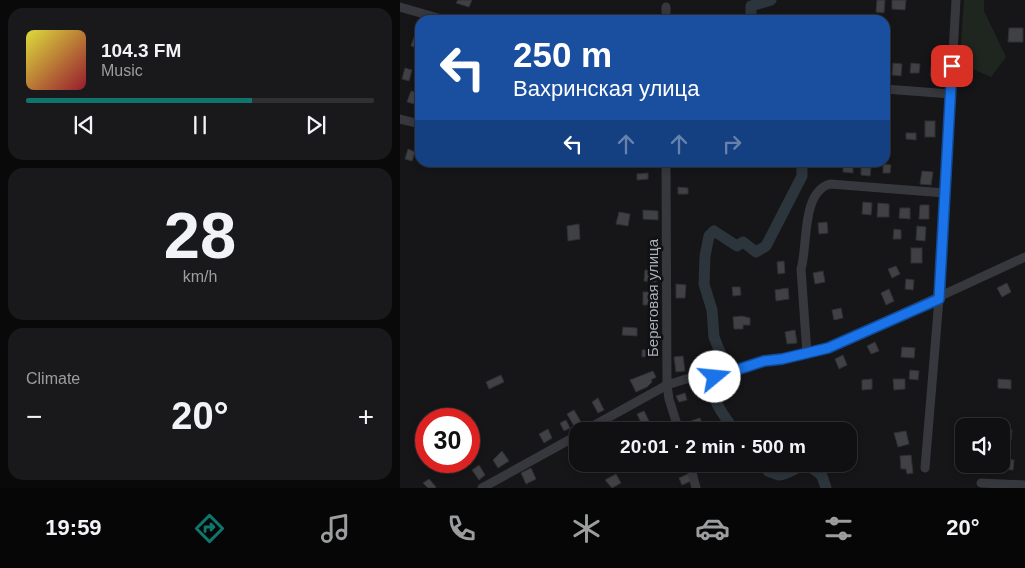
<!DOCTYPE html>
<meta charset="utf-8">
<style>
body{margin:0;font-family:Helvetica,sans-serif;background:#19191b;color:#f1f3f6;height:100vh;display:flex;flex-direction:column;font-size:19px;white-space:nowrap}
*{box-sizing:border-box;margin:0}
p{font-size:16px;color:#9c9d9f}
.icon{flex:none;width:28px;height:28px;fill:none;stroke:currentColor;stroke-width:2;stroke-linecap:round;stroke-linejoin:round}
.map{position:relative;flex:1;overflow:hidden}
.panel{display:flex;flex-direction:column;gap:8px;padding:8px;background:#09090a;width:400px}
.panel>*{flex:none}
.guide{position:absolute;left:15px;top:15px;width:475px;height:152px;border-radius:15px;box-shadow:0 2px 8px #0003,0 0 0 1px #303032;background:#1a4fa0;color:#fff;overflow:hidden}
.controls{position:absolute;left:555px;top:418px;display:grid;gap:10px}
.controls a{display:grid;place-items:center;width:55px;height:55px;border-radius:10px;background:#101012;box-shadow:0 2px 8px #0003,0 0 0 1px #303032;font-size:25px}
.speed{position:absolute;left:15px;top:408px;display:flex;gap:10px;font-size:25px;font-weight:700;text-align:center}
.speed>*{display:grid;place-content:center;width:65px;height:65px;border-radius:50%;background:#101012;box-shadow:0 2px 8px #0003,0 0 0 1px #303032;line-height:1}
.speed .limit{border:8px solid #d22;background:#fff;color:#111}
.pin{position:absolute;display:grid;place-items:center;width:42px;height:42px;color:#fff;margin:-21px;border-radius:10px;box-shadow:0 2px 8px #0006}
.me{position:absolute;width:55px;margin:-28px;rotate:73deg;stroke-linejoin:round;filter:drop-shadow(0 0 4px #0008)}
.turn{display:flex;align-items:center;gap:18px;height:105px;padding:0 15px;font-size:22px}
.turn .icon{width:65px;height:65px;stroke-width:2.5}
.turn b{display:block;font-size:35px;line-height:42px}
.lanes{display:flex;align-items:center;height:48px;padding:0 15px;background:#0003;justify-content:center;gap:25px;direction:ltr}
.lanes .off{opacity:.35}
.big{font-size:38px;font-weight:700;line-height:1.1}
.panel .widget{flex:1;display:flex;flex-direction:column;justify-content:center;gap:8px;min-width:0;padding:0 18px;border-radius:15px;background:#19191b}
.panel .dial{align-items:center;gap:0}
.dial b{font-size:65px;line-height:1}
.song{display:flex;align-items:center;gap:15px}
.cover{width:60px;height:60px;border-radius:8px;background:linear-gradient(135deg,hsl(60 70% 55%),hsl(350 70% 35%))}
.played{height:5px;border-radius:2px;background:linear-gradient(90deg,#0f766e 65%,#303032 65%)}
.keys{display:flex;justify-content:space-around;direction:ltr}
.heat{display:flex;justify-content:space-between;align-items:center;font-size:28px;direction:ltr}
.trip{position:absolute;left:169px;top:422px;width:288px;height:50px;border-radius:15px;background:#101012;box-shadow:0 2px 8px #0003,0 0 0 1px #303032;font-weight:700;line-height:50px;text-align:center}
.tabs{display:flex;height:80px;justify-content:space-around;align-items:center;background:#060607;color:#9c9d9f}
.tabs .icon{width:35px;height:35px}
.tabs .selected{color:#0f766e}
.tabs b{font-size:22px;color:#f1f3f6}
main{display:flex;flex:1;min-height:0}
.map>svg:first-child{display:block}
.green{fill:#1e261f}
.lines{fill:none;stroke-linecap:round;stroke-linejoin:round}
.river{stroke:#2c353c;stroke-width:11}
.building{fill:#404145;stroke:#303034}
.minor{stroke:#37383d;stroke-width:9}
.route-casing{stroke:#114b97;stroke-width:12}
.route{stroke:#1a73e8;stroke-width:9}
.labels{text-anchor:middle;stroke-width:5;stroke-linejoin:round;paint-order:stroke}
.street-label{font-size:15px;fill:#a8adb8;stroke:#111113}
</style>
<main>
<section class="panel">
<div class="widget">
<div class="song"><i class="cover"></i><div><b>104.3 FM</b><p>Music</p></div></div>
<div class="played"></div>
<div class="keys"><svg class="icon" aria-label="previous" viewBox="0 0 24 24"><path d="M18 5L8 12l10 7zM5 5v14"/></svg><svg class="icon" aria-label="pause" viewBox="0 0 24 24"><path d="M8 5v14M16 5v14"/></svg><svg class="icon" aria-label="next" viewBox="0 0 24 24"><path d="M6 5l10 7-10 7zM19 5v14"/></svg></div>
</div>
<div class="widget dial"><b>28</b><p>km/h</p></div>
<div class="widget"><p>Climate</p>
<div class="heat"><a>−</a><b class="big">20°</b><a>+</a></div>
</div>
</section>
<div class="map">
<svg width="625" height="488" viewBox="0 0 625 488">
<rect width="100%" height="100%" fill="#161618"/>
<polygon class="green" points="564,0 584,0 584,11 606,57 591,77 566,66 561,45"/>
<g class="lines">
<g class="river">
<polyline points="351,20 351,6 371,0"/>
<path d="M335 431C319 409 310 400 313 371L321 362 322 357 314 337 312 310 304 284 305 256 309 236 314 231 337 246 343 242 356 252 366 246 402 176V162"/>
<path d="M363 464 368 471 379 475C398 472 402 456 422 476L426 488"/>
</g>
</g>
<g class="building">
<polygon points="58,0 72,0 69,7 56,3"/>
<polygon points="477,0 485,0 484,13 476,12"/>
<polygon points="492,0 506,0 505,10 492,9"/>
<polygon points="609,28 623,28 623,42 608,42"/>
<polygon points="14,37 20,39 19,48 11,46"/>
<polygon points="493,63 502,64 501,76 492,75"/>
<polygon points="511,63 520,64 519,73 510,73"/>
<polygon points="531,66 539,67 539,76 530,76"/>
<polygon points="5,68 12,70 9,81 2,79"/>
<polygon points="11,91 20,93 18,105 7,102"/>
<rect x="525" y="121" width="10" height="16"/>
<polygon points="506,133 516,133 516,140 506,139"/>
<polygon points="8,149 15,152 12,161 5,159"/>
<polygon points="443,163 453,164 453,173 443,172"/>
<polygon points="483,164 491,165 490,173 483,173"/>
<polygon points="461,167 471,168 470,176 461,175"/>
<polygon points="522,171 533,172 531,185 520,184"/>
<polygon points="248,173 248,179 237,180 237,174"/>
<polygon points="278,187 288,188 288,194 278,194"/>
<polygon points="463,202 472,203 471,215 462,214"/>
<polygon points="478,203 489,204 489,217 477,217"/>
<polygon points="520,205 529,205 529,219 519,219"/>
<polygon points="500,208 510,208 510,219 499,218"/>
<polygon points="243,210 258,211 258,220 243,219"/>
<polygon points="219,212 230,214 228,226 216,224"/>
<polygon points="427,222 428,233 419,234 418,223"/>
<polygon points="179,224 180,239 168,241 167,226"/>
<polygon points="517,226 526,227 525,241 516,240"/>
<polygon points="494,229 501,230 501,239 493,239"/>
<rect x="511" y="248" width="11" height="15"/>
<polygon points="384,261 385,273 378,274 377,262"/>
<polygon points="496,266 500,274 492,278 488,269"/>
<polygon points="245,270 256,270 256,282 244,281"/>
<polygon points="423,271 425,282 415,284 413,273"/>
<polygon points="506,279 514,280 513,290 505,289"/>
<polygon points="607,283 611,292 602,297 597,288"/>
<polygon points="276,284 286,285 285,298 276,298"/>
<polygon points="332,287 340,287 341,295 333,296"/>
<polygon points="388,288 389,299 376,301 375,290"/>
<polygon points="489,289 494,301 486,305 481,293"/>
<polygon points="243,292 255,292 253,305 243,305"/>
<polygon points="441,308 443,318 434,320 432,310"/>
<polygon points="342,316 350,318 350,325 343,325 343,329 334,329 333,317"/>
<polygon points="223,327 237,328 237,336 222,335"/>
<polygon points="395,330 397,343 387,344 385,332"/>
<polygon points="475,342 479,351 471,354 467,346"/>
<polygon points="502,347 515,348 514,358 501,357"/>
<polygon points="257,349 257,356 242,357 242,350"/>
<polygon points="443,355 447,365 439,369 435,359"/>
<polygon points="283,356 285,371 276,372 274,357"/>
<polygon points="510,370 519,371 518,380 509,379"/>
<polygon points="253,371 256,377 251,380 252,382 247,387 236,392 230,380"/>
<polygon points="101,375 104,382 89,389 86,382"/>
<polygon points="472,379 472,389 462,390 462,380"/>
<polygon points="493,379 505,379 505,389 494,390"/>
<polygon points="598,379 611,380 611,389 598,388"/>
<polygon points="285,393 287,400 279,402 276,396"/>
<polygon points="198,398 204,410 198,413 192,402"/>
<polygon points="174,410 181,422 174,426 167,414"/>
<polygon points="244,411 250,423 243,427 237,414"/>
<polygon points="300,418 305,431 288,431 285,423"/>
<polygon points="166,420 170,428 164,431 160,423"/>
<polygon points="148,429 152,438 144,443 139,434"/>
<polygon points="601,429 612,430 611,440 601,440"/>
<polygon points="506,431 509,444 498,447 494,433"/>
<polygon points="102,451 109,461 98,468 93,460"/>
<polygon points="511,455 513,473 507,474 506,469 501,469 500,456"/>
<polygon points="601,459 614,460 613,470 598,469"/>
<polygon points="79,465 85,475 79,480 72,470"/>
<polygon points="131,468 136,479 126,484 121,473"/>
<polygon points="216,474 221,483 212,488 205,480"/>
<polygon points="288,474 291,481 282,485 279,478"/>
<polygon points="29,479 36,487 35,488 28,488 23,483"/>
</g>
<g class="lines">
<g class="minor">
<polyline points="0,7 45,20"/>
<polyline points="266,7 266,20"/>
<polyline points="485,89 551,94"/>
<polyline points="0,119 20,124"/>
<polyline points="266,162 267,385 269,399 279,431"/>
<path d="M407 354 401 269C408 247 401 192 430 184L545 193"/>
<polyline points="184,431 267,385 286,379 323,376 364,361 382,359 428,348 625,257"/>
<polyline points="290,464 296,488"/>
<polyline points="525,468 539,299 556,0"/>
<polyline points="581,483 625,485"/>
<polyline points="82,488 178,435"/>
</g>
</g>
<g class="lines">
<g class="route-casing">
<polyline id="route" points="315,377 364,361 382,359 428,348 539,299 552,66"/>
</g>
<use href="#route" class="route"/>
</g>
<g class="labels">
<g class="street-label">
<text transform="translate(253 298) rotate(-90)" y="5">Береговая улица</text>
</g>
</g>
</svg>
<div class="controls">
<a><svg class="icon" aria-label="sound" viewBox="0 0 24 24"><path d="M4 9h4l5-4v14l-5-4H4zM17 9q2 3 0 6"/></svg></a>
</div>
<div class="speed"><div class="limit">30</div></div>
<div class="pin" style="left:552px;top:66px;background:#d93025"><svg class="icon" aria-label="arrive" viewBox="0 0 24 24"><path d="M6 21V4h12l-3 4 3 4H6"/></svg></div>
<svg class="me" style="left:315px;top:377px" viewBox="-20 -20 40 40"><circle r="19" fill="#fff"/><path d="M0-13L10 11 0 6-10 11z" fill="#1a73e8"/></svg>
<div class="trip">20:01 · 2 min · 500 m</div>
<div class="guide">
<div class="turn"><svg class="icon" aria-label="left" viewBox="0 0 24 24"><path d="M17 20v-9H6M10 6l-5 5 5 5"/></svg><div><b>250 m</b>Вахринская улица</div></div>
<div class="lanes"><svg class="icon" aria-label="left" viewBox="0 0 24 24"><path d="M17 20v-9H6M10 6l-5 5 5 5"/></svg><svg class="icon off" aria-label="ahead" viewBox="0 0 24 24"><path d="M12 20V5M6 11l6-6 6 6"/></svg><svg class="icon off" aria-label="ahead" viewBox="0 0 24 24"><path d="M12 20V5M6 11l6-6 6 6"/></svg><svg class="icon off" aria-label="right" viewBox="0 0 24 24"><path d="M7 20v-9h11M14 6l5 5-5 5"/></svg></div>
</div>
</div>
</main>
<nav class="tabs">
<b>19:59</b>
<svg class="icon selected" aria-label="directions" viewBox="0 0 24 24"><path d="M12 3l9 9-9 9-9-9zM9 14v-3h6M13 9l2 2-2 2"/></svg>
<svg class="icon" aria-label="music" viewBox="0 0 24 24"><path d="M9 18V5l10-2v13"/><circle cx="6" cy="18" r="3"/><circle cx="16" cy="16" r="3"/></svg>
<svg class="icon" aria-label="phone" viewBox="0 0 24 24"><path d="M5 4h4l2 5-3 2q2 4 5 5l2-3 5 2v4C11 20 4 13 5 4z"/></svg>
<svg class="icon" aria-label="climate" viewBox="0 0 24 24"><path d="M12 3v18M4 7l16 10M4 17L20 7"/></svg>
<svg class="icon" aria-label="car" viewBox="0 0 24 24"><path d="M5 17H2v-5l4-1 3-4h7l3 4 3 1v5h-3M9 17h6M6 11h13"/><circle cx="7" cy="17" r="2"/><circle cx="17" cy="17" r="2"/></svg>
<svg class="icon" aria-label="filters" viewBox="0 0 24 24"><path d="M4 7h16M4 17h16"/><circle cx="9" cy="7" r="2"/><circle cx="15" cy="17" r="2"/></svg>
<b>20°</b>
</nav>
